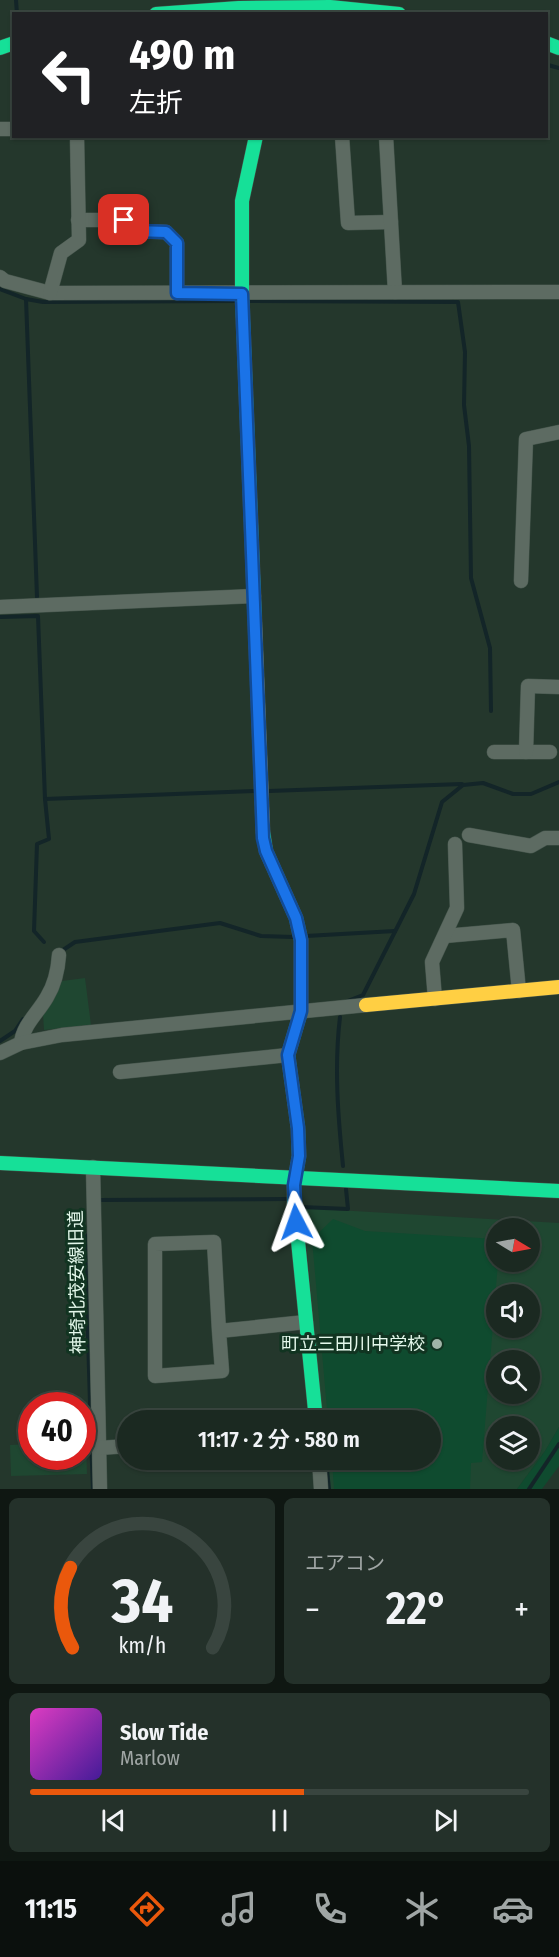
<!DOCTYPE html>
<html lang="ja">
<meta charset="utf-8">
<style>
body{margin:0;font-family:"Fira Sans Condensed","Noto Sans JP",sans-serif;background:#24312a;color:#f1f3f6;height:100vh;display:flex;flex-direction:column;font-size:22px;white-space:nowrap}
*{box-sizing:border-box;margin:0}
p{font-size:20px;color:#a0a6a5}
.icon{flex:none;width:33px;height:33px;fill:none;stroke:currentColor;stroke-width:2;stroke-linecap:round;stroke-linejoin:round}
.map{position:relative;height:1489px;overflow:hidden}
.side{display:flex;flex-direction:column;gap:9px;padding:9px;background:#0f1712;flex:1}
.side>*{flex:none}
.hud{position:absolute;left:12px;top:12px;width:536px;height:126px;border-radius:0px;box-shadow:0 2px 4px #0004,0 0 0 2px #39453f;background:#202124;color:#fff;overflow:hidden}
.needle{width:39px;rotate:100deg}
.controls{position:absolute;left:486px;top:1218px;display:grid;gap:12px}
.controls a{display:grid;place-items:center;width:54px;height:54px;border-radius:50%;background:#1b2921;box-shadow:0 2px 4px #0004,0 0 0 2px #39453f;font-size:30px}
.speed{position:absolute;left:18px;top:1392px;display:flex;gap:12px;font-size:30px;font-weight:700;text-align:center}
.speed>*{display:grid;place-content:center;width:78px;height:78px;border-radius:50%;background:#1b2921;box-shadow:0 2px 4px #0004,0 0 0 2px #39453f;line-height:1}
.speed .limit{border:9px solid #d22;background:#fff;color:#111}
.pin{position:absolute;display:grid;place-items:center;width:51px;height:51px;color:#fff;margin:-26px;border-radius:12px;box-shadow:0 3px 9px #0006}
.me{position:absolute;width:66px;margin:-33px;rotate:356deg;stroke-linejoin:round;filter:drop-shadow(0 0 4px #0008)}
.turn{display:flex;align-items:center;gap:21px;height:126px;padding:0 18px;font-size:27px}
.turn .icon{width:78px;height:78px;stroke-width:2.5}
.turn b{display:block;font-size:42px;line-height:51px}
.big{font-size:45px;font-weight:600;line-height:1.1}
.side .card{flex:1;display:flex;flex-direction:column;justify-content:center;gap:9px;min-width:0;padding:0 21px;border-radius:9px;background:#24312a}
.side .dial{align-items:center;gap:0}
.dial svg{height:156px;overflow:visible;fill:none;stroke:#39453f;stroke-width:7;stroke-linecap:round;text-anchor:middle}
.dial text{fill:#f1f3f6;stroke:none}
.song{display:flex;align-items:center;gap:18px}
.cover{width:72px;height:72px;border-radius:9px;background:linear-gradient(135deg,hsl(310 70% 55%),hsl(260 70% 35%))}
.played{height:6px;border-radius:3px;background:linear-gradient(90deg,#ea580c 55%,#39453f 55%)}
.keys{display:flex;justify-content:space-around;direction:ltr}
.heat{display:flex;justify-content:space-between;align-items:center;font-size:33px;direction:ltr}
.side .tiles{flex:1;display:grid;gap:9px;grid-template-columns:1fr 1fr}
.card:last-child{grid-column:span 2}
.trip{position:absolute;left:117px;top:1410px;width:324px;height:60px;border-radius:30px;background:#1b2921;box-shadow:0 2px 4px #0004,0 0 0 2px #39453f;font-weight:600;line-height:60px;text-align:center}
.tabs{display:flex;height:96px;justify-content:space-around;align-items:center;background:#0b100d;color:#a0a6a5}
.tabs .icon{width:42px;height:42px}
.tabs .active{color:#ea580c}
.tabs b{font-size:27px;color:#f1f3f6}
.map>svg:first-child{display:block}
.built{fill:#1f4731;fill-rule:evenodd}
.green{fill:#0f4b2f}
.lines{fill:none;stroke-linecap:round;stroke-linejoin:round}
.stream{stroke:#132528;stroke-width:4}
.street-casing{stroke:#44544b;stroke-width:15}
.fast-casing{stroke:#44544b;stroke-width:15}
.slow-casing{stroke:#44544b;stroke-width:15}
.street{stroke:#5d6b62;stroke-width:14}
.fast{stroke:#16e098;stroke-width:14}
.slow{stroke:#ffcf43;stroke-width:14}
.route-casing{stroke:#114b97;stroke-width:15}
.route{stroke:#1a73e8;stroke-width:10}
.poi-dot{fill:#a1b4a8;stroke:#113421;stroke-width:2}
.labels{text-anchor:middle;stroke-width:6;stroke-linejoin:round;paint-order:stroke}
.street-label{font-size:18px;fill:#e4f8eb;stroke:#113421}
.poi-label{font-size:18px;fill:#e4f8eb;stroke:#113421;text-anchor:end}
</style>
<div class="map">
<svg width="559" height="1489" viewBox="0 0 559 1489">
<rect width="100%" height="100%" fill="#24372c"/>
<g class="built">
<polygon points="85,978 91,1025 44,1030 43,1014 54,998 62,981"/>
<path d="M303 1208 559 1223V1427L545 1451 517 1489H330L327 1460H430V1420H323ZM496 1228H530V1262H496ZM496 1294H530V1328H496ZM496 1360H530V1394H496ZM496 1426H530V1460H496Z"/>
<polygon points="83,1443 86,1443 87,1474 11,1476 10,1445 31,1444 32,1456 82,1456"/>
</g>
<g class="green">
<polygon points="333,1219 365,1231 496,1239 498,1262 482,1462 471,1463 470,1489 334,1489 332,1460 430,1460 430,1420 328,1420 312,1239"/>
<polygon points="559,1427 559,1466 542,1489 517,1489 545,1451"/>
</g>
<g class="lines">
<g class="stream">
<polyline points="16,0 17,14"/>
<polyline points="548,65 559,68"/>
<polyline points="0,289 26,299 43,302 234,301"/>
<polyline points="26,299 37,597"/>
<polyline points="250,301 458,302 465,352 464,405 469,446 471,578 490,648 491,711"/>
<polyline points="0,617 38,616 45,799 254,791"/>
<polyline points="269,791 462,784"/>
<polyline points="306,936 395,931"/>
<polyline points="44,942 34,931 37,844 49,839 45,799"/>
<polyline points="60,952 75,942 220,923 261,936 293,937"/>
<polyline points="345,1002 363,995 414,894 442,802 463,785 483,783 513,794 531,794 559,782"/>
<path d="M340 1017C334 1067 338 1116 343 1166"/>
<polyline points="0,1041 15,1031 23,1019"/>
<polyline points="98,1200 288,1199"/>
<polyline points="301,1207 348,1209 346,1189"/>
<polyline points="82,1435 91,1435 85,1238 90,1233"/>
<polyline points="91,1439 93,1489"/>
<polyline points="326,1460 329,1489"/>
<polyline points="529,1489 559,1444"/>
</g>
<g class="street-casing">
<g id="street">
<polyline points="0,129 14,129"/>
<polyline points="342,136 348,223 391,222"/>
<polyline points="386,136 395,292"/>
<polyline points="78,220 124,220 135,231 166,232 177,243 177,293"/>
<polyline points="0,277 5,281 50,293 559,292"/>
<polyline points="50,293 61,253 79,240 77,136"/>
<polyline points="521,581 526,439 559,432"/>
<polyline points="0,607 254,596"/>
<polyline points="494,752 550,752"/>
<polyline points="526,752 528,686 559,687"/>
<polyline points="469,835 531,846 545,838 559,838"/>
<polyline points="445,936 513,930 519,991"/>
<polyline points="435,999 432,962 457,908 455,844"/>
<path d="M21 1043C23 1025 38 1013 47 997 55 984 58 970 59 955"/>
<polyline points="0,1053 21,1043 62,1035 366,1005"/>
<polyline points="120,1072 288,1055"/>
<polyline points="93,1167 100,1489"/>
<polyline points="219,1331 214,1242 155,1244 155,1376 222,1371 219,1331 306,1322"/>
<polyline points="99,1448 128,1446"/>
<polyline points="319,1460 321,1489"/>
</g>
</g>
<g class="fast-casing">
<g id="fast">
<polyline points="156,14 239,8 330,7 399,14"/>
<polyline points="546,43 559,48"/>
<polyline points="0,48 14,43"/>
<polyline points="255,624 242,294 242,201 256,136"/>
<polyline points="263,832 266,851 296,918 301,940 301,1011 288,1055 298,1128 299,1156 294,1185 294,1201 316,1420"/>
<polyline points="0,1163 559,1191"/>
</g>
</g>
<g class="slow-casing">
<g id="slow">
<polyline points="255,624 263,832"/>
<polyline points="366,1005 559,987"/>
</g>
</g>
<use href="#street" class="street"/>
<use href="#fast" class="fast"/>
<use href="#slow" class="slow"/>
</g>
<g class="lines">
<g class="route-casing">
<polyline id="route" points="124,220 135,231 166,232 177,243 177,293 242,294 263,838 266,851 296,918 301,940 301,1011 288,1055 298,1128 299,1156 294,1185 296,1222"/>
</g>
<use href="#route" class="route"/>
</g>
<circle class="poi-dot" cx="437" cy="1344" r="6"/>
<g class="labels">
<g class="street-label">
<text transform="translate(77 1282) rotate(-91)" y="6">神埼北茂安線旧道</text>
</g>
<g class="poi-label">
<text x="425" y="1350">町立三田川中学校</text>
</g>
</g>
</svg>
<div class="controls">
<a><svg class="needle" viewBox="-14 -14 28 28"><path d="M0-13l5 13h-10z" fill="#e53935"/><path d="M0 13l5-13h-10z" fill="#a0a6a5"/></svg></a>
<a><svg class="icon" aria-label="sound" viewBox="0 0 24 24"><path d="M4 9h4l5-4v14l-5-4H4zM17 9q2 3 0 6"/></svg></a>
<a><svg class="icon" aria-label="search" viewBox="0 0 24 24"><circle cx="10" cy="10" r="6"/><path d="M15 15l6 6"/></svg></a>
<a><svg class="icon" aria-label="layers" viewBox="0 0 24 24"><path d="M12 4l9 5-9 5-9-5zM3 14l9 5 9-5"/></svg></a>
</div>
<div class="speed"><div class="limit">40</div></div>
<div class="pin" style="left:124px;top:220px;background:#d93025"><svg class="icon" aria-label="arrive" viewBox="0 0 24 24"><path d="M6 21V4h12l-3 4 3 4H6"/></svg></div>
<svg class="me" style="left:296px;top:1222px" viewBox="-20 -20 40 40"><path d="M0-17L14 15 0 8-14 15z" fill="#1a73e8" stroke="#fff" stroke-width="4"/></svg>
<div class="trip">11:17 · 2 分 · 580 m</div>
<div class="hud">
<div class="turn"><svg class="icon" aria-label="left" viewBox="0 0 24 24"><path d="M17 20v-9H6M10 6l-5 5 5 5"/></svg><div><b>490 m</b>左折</div></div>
</div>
</div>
<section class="side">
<div class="tiles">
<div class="card dial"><svg viewBox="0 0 100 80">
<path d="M14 69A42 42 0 1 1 86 69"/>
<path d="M14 69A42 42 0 0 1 13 28" stroke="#ea580c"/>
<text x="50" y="56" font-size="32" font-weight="700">34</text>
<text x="50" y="72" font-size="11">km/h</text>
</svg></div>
<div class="card"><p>エアコン</p>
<div class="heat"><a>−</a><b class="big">22°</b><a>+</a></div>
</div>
<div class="card">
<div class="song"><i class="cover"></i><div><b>Slow Tide</b><p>Marlow</p></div></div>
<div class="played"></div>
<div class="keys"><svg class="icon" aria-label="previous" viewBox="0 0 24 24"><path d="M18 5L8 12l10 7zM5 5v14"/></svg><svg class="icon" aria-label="pause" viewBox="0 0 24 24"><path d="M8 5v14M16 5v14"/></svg><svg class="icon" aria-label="next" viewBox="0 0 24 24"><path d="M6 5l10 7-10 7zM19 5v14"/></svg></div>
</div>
</div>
</section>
<nav class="tabs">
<b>11:15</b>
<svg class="icon active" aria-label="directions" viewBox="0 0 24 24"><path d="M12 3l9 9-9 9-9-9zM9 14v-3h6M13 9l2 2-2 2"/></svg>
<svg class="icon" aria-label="music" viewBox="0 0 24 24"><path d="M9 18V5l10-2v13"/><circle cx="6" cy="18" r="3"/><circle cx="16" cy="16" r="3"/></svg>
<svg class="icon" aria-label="phone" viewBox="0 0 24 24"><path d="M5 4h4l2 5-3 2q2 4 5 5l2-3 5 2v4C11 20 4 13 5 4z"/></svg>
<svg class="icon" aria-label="climate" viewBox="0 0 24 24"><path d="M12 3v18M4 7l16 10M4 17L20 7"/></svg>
<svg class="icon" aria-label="car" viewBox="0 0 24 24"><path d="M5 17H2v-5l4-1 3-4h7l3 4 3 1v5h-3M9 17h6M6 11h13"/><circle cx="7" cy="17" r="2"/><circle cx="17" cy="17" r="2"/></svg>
</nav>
